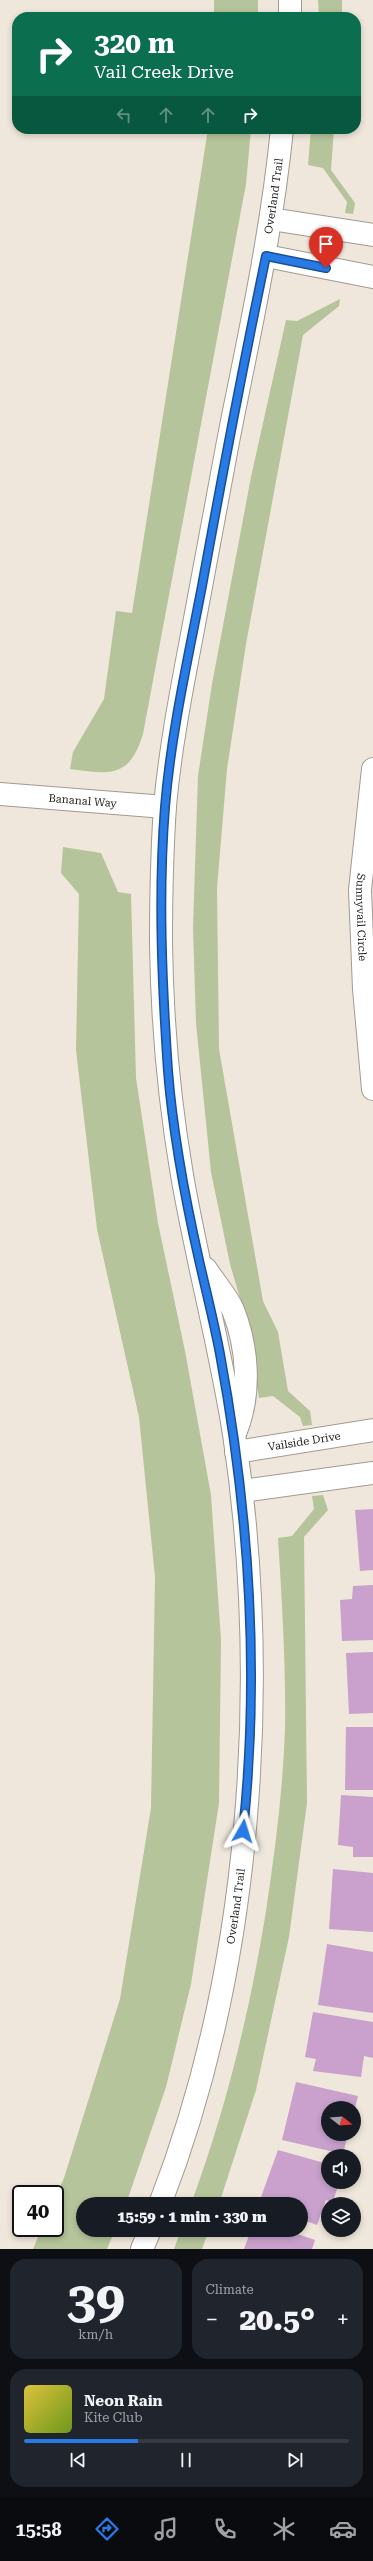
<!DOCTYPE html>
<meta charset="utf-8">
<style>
body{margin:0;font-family:"Roboto Serif",serif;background:#20242c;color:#f1f3f6;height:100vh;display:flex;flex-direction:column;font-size:15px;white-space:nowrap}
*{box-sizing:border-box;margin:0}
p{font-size:13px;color:#9ea1a6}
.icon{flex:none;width:22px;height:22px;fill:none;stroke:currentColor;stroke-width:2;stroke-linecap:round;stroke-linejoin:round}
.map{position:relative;height:2249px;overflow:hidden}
.details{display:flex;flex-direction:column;gap:10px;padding:10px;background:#0d0f14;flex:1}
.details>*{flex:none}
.guide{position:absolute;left:12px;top:12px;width:349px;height:122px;border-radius:16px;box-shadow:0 2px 6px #0003;background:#0b6e4f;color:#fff;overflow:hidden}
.needle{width:26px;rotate:107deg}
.fabs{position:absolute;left:321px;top:2101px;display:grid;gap:8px}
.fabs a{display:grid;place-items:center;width:40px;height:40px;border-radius:50%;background:#171b24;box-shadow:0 2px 6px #0003;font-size:20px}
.speed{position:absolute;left:12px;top:2185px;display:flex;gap:8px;font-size:20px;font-weight:700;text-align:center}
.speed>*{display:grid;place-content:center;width:52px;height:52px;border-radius:50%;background:#171b24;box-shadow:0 2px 6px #0003;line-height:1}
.speed .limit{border:2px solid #111;border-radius:6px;background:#fff;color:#111}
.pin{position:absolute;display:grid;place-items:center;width:34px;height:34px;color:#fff;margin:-41px -17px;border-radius:50% 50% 50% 0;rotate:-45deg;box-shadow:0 0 4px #0007}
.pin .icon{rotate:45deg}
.me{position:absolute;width:44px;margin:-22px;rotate:6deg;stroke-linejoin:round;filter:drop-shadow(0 0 3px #0008)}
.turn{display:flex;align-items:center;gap:14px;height:84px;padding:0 16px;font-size:18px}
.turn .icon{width:52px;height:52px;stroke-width:2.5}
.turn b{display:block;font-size:28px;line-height:34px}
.lanes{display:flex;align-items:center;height:38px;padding:0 16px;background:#0003;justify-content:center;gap:20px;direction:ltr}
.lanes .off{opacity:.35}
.big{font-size:30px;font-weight:800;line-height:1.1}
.details .tile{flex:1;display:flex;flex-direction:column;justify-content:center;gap:6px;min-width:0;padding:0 14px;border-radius:16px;background:#20242c}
.details .dial{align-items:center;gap:0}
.dial b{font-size:52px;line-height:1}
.song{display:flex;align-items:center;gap:12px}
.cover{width:48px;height:48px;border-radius:6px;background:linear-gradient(135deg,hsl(50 70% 55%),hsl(80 70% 35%))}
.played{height:4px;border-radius:2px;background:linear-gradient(90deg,#287ae5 35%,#363941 35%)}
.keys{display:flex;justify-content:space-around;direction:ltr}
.heat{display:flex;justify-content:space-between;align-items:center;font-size:22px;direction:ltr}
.details .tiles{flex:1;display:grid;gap:10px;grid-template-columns:1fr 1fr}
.tile:last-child{grid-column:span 2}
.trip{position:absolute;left:76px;top:2197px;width:232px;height:40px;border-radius:20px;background:#171b24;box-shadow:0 2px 6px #0003;font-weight:800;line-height:40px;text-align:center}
.tabs{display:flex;height:64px;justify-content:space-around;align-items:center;background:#090b0e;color:#9ea1a6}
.tabs .icon{width:28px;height:28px}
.tabs .active{color:#287ae5}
.tabs b{font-size:18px;color:#f1f3f6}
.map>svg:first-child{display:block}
.garden{fill:#b5c49a}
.building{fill:#c9a1cc}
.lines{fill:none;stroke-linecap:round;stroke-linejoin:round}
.minor-casing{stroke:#a29a8f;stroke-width:24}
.minor{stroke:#fff;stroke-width:22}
.route-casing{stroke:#1a4f95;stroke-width:10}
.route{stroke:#287ae5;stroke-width:7}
.labels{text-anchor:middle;stroke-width:3;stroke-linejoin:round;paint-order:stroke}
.street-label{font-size:11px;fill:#1f1c18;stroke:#efe7db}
</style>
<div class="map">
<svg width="373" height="2249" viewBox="0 0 373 2249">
<rect width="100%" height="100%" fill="#efe7db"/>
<g class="garden">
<rect x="214" y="0" width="44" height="17"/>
<polygon points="318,0 342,0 342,17 319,17"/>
<path d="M208 129H251L246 184 143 734C129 779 110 774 70 769L73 752 104 699 116 611 132 613Z"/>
<polygon points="311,129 334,129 331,170 355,203 353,214 345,213 347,202 323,168 308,165"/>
<polygon points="340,299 339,306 303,335 246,644 227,769 217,888 219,1049 263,1301 278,1332 288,1391 310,1411 312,1425 303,1426 300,1417 273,1396 259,1398 246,1319 230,1264 211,1172 196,1023 193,928 198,776 212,684 251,477 286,320 297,321"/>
<polygon points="63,847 101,853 118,892 131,894 136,1078 158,1223 185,1351 211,1495 221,1640 219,1803 191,1984 166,2087 126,2204 83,2204 83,2230 115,2230 107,2249 33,2249 42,2228 55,2228 55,2199 64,2178 120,1999 151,1808 155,1577 139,1417 97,1229 76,1050 79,894 61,873"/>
<path d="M323 1495 328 1510 304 1537 307 1803 289 1937 256 2090 219 2204H191C226 2109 250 2011 266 1911 275 1851 283 1790 285 1729 286 1665 282 1602 278 1538L292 1536 314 1509 312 1496Z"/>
<polygon points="181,2230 209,2230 202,2249 174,2249"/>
</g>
<g class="building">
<polygon points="373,1509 373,1570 360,1571 355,1510"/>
<polygon points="373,1585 373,1640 342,1641 340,1600 352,1599 353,1586"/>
<polygon points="373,1652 373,1713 349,1714 346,1653"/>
<polygon points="346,1727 373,1727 373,1790 345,1790"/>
<polygon points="341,1795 373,1797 373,1857 353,1857 353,1847 338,1845"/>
<polygon points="333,1869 373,1873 373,1932 329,1929"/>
<polygon points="327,1944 373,1952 373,2013 318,2005"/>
<polygon points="313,2012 373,2022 373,2058 364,2056 361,2077 313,2071 316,2059 305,2057"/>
<polygon points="296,2082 358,2096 355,2108 328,2108 328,2134 348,2134 343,2154 282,2140"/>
<polygon points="278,2150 328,2164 328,2182 339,2182 333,2202 326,2200 317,2225 301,2219 301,2204 273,2204 275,2201 261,2197"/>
<polygon points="251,2230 286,2230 315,2240 312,2249 244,2249"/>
</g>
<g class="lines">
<g class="minor-casing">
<g id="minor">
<polyline points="290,17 290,0"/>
<polyline points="271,219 373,235"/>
<polyline points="266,256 373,277"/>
<path id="s1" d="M373 769 360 890 364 989 373 1089"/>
<path id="s2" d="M0 794 165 807"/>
<path d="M206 1269C214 1282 227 1296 233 1310 248 1348 251 1393 236 1431"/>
<path id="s3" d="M236 1452 373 1430"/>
<polyline points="242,1491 373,1473"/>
<path id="s4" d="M160 2204C252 1968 271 1683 234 1434 220 1346 197 1262 182 1175 169 1099 162 1020 161 943 161 898 162 851 165 806 171 739 185 673 197 608 209 545 220 483 232 421 252 323 272 228 282 129"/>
<polyline points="142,2249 150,2230"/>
</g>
</g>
<use href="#minor" class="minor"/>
</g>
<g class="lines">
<g class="route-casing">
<path id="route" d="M243 1831C260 1672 249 1511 220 1354 214 1322 206 1291 199 1260 185 1198 173 1134 168 1071 162 983 158 894 165 807 171 733 188 659 202 586 222 476 243 366 266 256L326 268"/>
</g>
<use href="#route" class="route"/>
</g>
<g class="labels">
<g class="street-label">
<text dy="4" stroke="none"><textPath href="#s4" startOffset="2036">Overland Trail</textPath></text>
<text dy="4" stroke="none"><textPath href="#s2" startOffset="83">Bananal Way</textPath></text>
<text dy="4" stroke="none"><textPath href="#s1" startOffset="149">Sunnyvail Circle</textPath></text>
<text dy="4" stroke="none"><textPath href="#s3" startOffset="69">Vailside Drive</textPath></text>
<text dy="4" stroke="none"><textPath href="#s4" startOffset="308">Overland Trail</textPath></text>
</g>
</g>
</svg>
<div class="fabs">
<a><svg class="needle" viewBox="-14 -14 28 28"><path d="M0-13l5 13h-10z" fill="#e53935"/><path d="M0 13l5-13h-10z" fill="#9ea1a6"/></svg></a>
<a><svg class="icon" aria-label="sound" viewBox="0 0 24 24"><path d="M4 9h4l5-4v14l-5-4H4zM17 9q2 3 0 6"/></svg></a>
<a><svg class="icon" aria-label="layers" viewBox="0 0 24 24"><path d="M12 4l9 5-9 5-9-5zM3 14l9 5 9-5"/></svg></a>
</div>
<div class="speed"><div class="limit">40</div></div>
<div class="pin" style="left:326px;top:268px;background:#d93025"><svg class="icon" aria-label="arrive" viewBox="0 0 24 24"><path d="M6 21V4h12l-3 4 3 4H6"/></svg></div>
<svg class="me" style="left:243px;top:1831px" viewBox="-20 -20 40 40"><path d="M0-17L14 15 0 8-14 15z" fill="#287ae5" stroke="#fff" stroke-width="4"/></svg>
<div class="trip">15:59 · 1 min · 330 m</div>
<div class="guide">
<div class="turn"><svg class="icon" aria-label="right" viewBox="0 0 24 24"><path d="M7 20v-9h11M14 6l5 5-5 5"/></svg><div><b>320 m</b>Vail Creek Drive</div></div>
<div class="lanes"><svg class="icon off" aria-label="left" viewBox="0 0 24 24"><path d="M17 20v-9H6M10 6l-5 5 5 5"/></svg><svg class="icon off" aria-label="ahead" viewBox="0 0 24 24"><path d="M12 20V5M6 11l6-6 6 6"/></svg><svg class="icon off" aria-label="ahead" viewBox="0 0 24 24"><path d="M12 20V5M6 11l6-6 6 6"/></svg><svg class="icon" aria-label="right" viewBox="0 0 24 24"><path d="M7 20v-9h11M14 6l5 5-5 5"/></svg></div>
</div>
</div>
<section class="details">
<div class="tiles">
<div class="tile dial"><b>39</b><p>km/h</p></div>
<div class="tile"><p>Climate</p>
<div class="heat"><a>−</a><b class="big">20.5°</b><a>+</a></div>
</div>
<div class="tile">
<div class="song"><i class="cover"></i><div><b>Neon Rain</b><p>Kite Club</p></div></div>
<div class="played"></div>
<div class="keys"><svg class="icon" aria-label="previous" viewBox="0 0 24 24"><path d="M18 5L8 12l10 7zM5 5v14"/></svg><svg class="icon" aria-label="pause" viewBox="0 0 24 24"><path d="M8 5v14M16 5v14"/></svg><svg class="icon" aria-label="next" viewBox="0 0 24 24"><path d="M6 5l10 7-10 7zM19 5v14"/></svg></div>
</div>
</div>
</section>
<nav class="tabs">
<b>15:58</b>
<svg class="icon active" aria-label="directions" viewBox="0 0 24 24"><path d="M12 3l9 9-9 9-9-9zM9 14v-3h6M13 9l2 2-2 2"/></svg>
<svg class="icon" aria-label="music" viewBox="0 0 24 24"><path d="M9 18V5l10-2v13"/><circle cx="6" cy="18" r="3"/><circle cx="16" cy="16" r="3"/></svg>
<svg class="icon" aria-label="phone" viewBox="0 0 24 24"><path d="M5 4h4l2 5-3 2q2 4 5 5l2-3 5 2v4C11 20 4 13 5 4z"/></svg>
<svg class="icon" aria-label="climate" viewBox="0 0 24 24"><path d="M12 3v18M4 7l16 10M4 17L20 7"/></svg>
<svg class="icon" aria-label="car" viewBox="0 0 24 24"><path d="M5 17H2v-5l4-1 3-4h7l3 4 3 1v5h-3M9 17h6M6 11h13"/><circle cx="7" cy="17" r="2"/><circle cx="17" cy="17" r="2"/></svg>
</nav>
